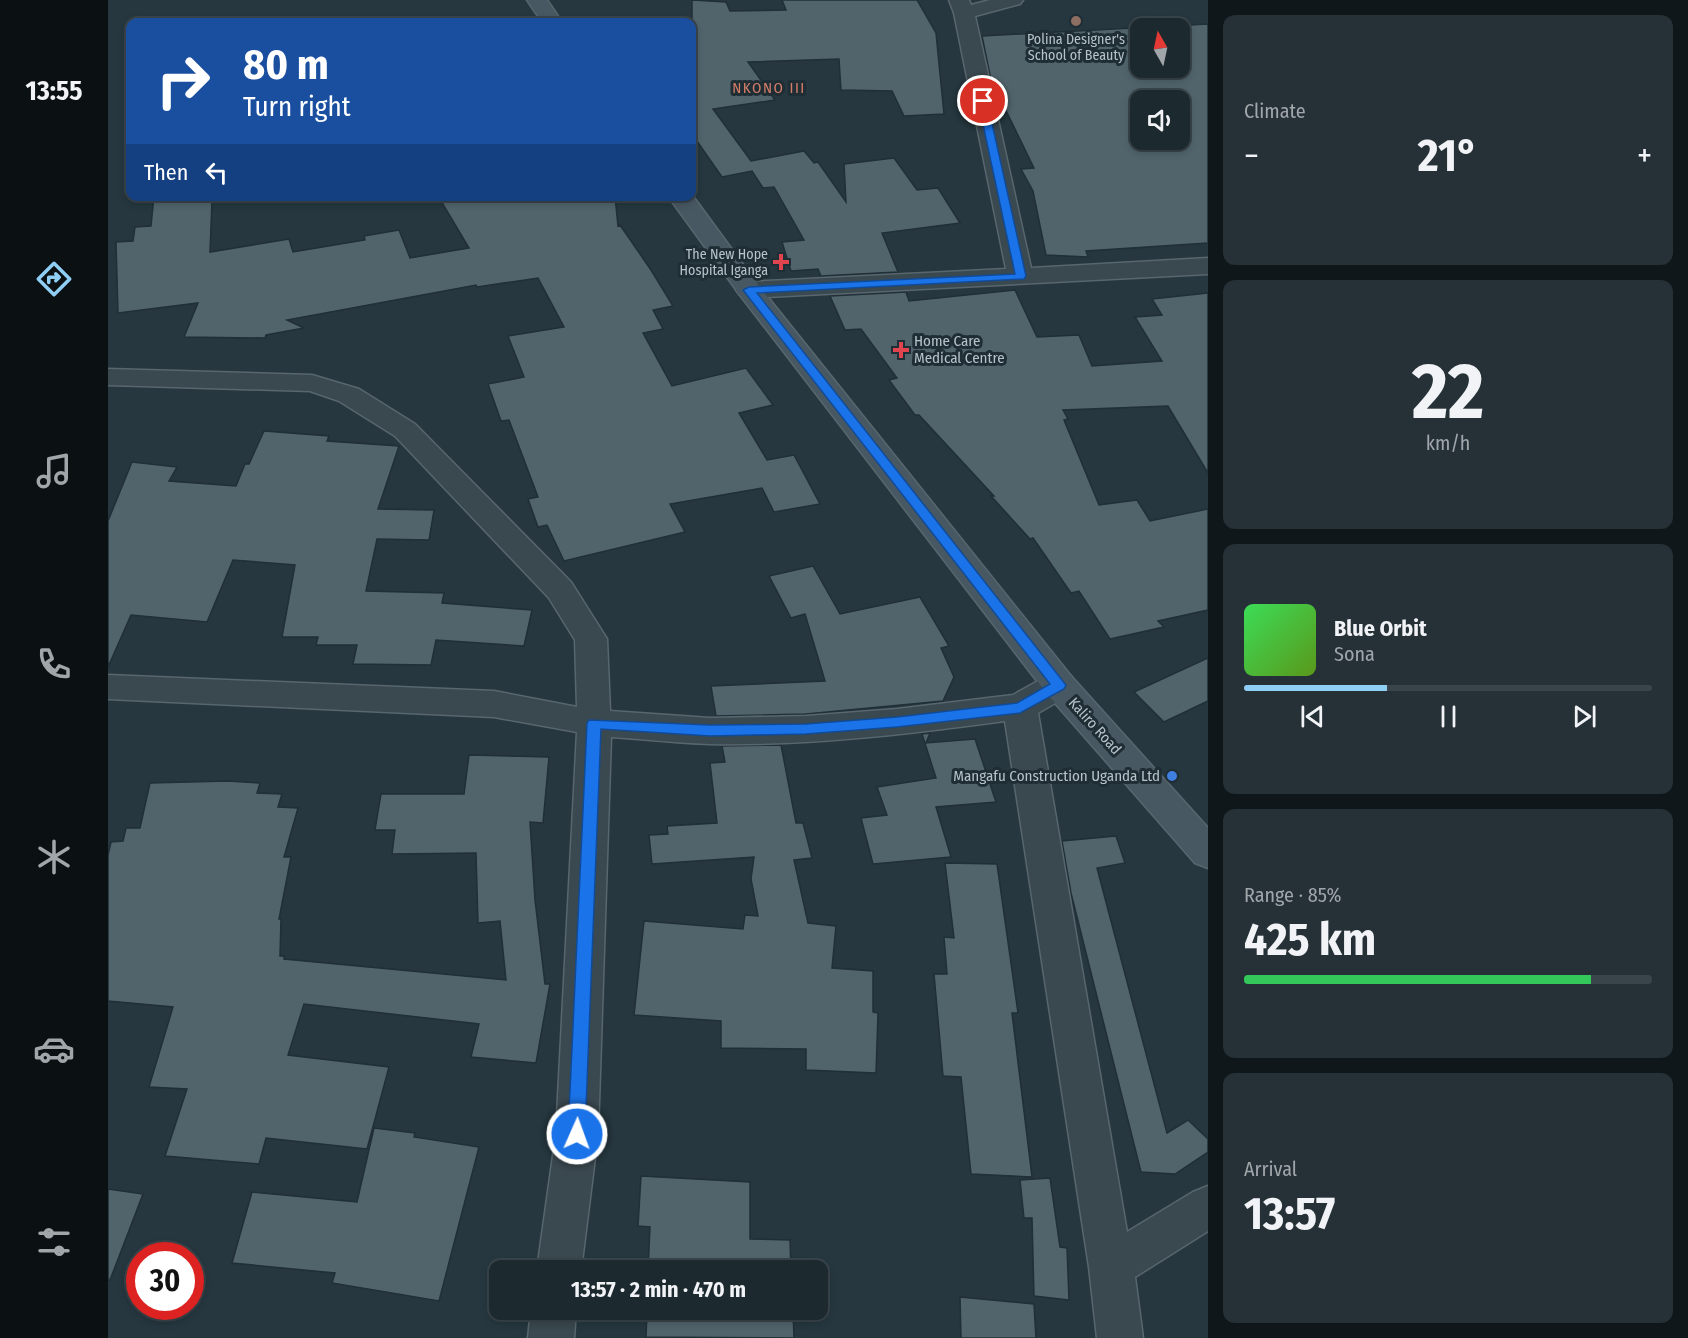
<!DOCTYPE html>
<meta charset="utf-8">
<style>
body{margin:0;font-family:"Fira Sans Condensed",sans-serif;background:#253137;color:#f1f3f6;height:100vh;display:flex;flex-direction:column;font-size:22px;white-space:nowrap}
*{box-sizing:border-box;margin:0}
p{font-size:20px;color:#a0a6aa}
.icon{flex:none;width:33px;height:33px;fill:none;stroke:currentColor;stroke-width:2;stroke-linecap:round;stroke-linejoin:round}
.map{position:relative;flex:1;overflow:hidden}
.sheet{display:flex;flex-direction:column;gap:15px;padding:15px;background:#0f171a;width:480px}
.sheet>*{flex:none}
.hud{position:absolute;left:18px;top:18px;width:570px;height:183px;border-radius:12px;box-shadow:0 3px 9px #0003,0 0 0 2px #3a454b;background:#1a4fa0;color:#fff;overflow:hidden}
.needle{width:39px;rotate:351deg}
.buttons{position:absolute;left:1022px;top:18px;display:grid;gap:12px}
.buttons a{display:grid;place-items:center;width:60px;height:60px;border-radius:12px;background:#1c292f;box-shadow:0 3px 9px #0003,0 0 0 2px #3a454b;font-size:30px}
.speed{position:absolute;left:18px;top:1242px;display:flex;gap:12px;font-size:30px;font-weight:700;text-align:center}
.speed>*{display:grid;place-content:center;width:78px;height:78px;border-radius:50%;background:#1c292f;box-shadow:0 3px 9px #0003,0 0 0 2px #3a454b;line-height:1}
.speed .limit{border:9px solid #d22;background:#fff;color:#111}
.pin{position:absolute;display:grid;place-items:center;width:51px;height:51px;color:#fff;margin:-26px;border:3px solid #fff;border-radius:50%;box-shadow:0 2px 6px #0007}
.me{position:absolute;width:66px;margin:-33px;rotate:2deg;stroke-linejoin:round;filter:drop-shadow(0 0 4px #0008)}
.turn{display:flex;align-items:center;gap:21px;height:126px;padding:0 18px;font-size:27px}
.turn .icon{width:78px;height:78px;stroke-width:2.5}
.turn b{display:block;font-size:42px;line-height:51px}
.then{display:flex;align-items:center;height:57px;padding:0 18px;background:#0003;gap:12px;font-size:22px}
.big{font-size:45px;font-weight:700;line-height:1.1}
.sheet .tile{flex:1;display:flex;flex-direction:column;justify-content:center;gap:9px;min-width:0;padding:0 21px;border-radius:12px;background:#253137}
.sheet .dial{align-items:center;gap:0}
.dial b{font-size:78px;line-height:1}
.song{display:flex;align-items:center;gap:18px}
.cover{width:72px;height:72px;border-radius:9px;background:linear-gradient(135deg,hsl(130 70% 55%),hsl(90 70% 35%))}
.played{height:6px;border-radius:3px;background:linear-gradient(90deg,#8fcff6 35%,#3a454b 35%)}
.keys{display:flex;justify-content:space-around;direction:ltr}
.heat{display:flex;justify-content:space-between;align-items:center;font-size:33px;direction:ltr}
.charge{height:9px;border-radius:4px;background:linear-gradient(90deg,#34c759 85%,#3a454b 0)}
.trip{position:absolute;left:381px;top:1260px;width:339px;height:60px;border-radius:12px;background:#1c292f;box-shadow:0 3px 9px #0003,0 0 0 2px #3a454b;font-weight:700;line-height:60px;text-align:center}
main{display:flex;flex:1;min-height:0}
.tabs{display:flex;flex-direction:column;width:108px;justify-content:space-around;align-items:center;background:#0b1013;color:#a0a6aa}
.tabs .icon{width:42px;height:42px}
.tabs .on{color:#8fcff6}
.tabs b{font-size:27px;color:#f1f3f6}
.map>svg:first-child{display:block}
.building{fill:#51646c;stroke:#212f37;stroke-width:1.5;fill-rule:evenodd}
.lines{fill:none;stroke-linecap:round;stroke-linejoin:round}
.street-casing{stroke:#58666d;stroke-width:3}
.secondary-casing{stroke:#58666d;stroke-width:3}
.street{fill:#3a484f;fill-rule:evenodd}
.secondary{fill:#485862;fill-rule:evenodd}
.route{fill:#1a73e8;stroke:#114b97;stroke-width:1.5}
.education-dot{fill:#8d6e63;stroke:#1f2d35;stroke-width:2}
.health-dot{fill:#e0444e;stroke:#1f2d35;stroke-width:2}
.shop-dot{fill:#3f7fe0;stroke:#1f2d35;stroke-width:2}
.labels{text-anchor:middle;stroke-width:6;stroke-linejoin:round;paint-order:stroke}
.far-poi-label{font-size:14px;fill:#b6c3ca;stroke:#1f2d35}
.far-quarter-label{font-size:15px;letter-spacing:1.5px;fill:#d37d68;stroke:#1f2d35}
.poi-label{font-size:15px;fill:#b6c3ca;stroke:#1f2d35;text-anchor:start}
.street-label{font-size:15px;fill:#b6c3ca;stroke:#1f2d35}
</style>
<main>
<nav class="tabs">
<b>13:55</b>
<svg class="icon on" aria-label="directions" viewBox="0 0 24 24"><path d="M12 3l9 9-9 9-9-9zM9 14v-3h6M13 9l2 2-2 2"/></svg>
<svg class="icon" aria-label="music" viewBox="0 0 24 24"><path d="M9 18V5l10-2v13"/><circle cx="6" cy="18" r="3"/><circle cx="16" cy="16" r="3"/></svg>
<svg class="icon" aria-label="phone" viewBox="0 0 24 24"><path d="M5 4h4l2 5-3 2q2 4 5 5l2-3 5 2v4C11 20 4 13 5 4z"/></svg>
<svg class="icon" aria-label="climate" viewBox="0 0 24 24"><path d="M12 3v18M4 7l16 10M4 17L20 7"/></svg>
<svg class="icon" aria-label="car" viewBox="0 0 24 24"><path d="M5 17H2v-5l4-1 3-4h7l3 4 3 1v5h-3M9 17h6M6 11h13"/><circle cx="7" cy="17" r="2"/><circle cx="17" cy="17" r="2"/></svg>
<svg class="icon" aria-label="filters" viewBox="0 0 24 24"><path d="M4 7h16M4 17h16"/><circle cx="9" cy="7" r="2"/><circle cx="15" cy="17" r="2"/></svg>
</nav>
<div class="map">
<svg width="1100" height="1338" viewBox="0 0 1100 1338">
<rect width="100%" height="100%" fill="#26373f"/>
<g class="building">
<polygon points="584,0 618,2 622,11 678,10 674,0 809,0 828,33 836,114 796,116 784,91 733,90 731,59 640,62 667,100 605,109 643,161 696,151 706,163 710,162 738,202 736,164 786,158 809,190 830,188 852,223 774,233 790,272 713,276 710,269 683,271 674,242 696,240 666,187 655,188 644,171 614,177 584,134"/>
<path d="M1100 24V243L978 251 980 257 938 255 925 191 913 169 926 168 883 80 874 36ZM1032 28H1071V68H1032ZM1032 100H1071V140H1032Z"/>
<polygon points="46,196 96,196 96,202 104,201 102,252 181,239 185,252 257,240 256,236 291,230 302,258 361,248 330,196 507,196 510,226 512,225 543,270 565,306 545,310 555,329 535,333 564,386 638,368 665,405 631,413 659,460 686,455 712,504 666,512 654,488 562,504 577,532 456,561 439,525 430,527 420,499 430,497 401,420 393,421 380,384 416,377 400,336 456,327 430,278 369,287 368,285 179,320 196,328 158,335 157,338 76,337 90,303 10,313 8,242 25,241 27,227 43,226"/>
<polygon points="907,290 929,337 971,335 984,366 1054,361 1027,317 1054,315 1044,299 1100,293 1100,473 1060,406 955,410 960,419 956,420 991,505 1029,500 1042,521 1100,509 1100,610 1050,621 1056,627 1002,639 971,591 963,593 925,538 922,539 883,496 886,496 811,415 807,415 781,380 789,378 753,329 737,330 722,296 798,292 801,301"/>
<polygon points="156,431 221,436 219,441 291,446 270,509 326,510 321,540 269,539 258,591 336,593 334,603 424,610 416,646 328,640 323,665 245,664 249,645 208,645 210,637 174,637 187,565 125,560 99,622 23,615 0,667 0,521 24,462 69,467 61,481 128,486 137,464 141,464"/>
<polygon points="705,566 732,614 812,597 841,646 833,648 846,677 835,701 698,714 608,716 603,686 717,681 697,614 683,618 661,576"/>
<polygon points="1100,658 1100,701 1056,722 1026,692"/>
<polygon points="822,733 818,743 867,739 888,802 828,807 843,857 765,864 753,818 779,815 769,787 828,778 814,734"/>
<polygon points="673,745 688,823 695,823 704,858 686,860 700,923 728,926 724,968 765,971 765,1012 770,1013 768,1073 698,1070 698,1049 613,1048 613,1021 526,1015 536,921 635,929 637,915 650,916 643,879 646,857 544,864 541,835 560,834 559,826 609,823 602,763 617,762 614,746"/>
<polygon points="361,755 441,757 435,823 422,822 427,900 437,984 442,984 428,1063 363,1057 371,1024 196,1004 180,1055 281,1067 259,1149 158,1138 151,1164 57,1156 79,1089 41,1087 65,1007 0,1001 0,855 3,842 15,841 18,828 32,828 42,783 120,781 152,783 149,793 174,794 170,807 190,808 176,857 183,857 171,919 173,919 172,956 176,956 176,959 398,980 392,921 370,923 368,853 284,854 287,830 267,830 273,794 356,794"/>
<polygon points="1008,836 1017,863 989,868 1059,1133 1080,1120 1100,1139 1100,1152 1067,1174 1033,1172 963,893 954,841"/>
<polygon points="837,863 889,864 910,1013 904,1013 924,1177 863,1174 853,1077 835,1076 826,974 839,974 836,937 846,938"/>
<polygon points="266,1128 307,1133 306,1137 371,1147 331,1301 224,1283 227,1273 124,1263 144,1192 249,1202"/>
<polygon points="533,1176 642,1182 642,1239 682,1240 683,1270 540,1270 542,1227 530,1226"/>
<polygon points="942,1178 952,1247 959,1248 961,1300 926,1296 924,1218 916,1218 912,1180"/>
<polygon points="0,1189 35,1194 2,1280 0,1280"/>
<polygon points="852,1297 926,1304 928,1338 853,1338"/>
<polygon points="539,1310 685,1310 686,1338 538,1337"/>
</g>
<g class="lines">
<g class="street-casing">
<g id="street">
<polygon points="841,0 861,0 863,5 882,0 915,0 912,4 867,16 923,268 1100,258 1100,274 641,298 632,295 628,290 632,285 641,282 898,269 846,13"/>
<path d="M0 369 204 375 251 389 307 424 463 582 499 639 502 711 602 718 698 716 789 709 905 695 939 676 951 673 963 676 968 685 963 694 930 713 1019 1232 1085 1192 1100 1186V1231L1027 1277 1035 1338H989L981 1267 897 721C800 734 701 746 602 744 569 743 536 739 503 737L490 1134 473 1270H429L448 1134 469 732 386 717 0 699V675L386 691 469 707 467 640 441 598 287 436 231 401 202 391 0 385Z"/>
<polygon points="423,1310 468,1310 466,1338 420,1338"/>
</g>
</g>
<g class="secondary-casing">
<g id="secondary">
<polygon points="419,0 439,0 454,22 434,22"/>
<polygon points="584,195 650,285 963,676 1100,828 1100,868 1087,863 939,694 632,295 560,196"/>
</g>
</g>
<use href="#street" class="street"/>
<use href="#secondary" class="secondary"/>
</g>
<polygon class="route" points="875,98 879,101 918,276 916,279 649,293 958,685 956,689 912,713 789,727 698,734 602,736 493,729 477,1134 475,1140 469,1142 462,1140 460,1134 479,723 481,720 602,725 698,724 789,717 909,703 942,684 635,290 641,287 907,274 870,101"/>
<circle class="education-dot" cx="968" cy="21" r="6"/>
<g class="health-dot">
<path d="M670 253h6v6h6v6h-6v6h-6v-6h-6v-6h6z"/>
<path d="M790 341h6v6h6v6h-6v6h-6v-6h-6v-6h6z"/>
</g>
<circle class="shop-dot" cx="1064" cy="776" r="6"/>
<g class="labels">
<g class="far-poi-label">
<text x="968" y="44">Polina Designer's<tspan x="968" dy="16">School of Beauty</tspan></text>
<text x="660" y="259" text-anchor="end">The New Hope<tspan x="660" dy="16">Hospital Iganga</tspan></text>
</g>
<g class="far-quarter-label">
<text x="661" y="93">NKONO III</text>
</g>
<g class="poi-label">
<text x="806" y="346">Home Care<tspan x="806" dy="17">Medical Centre</tspan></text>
<text x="1052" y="781" text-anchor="end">Mangafu Construction Uganda Ltd</text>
</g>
<g class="street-label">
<text transform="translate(987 726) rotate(48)" y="5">Kaliro Road</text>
</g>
</g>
</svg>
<div class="buttons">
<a><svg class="needle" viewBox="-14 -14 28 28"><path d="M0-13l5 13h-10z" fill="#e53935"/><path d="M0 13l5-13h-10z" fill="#a0a6aa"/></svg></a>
<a><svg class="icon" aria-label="sound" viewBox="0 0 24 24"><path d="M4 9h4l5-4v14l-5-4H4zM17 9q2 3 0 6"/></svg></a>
</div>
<div class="speed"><div class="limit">30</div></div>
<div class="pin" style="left:875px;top:101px;background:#d93025"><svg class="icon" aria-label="arrive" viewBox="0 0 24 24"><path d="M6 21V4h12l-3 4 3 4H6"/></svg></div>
<svg class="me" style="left:469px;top:1134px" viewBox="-20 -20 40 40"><circle r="17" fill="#1a73e8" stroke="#fff" stroke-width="3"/><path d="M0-11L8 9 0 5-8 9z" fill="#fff"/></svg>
<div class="trip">13:57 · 2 min · 470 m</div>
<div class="hud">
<div class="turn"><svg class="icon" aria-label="right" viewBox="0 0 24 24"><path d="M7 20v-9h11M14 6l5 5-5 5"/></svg><div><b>80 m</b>Turn right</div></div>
<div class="then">Then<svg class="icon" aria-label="left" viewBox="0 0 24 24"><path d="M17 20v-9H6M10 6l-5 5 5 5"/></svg></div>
</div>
</div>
<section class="sheet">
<div class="tile"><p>Climate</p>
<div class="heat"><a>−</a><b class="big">21°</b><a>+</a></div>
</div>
<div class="tile dial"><b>22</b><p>km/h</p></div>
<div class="tile">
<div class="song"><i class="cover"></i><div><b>Blue Orbit</b><p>Sona</p></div></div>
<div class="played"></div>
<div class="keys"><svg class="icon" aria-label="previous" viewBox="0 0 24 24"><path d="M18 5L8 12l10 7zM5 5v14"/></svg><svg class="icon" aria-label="pause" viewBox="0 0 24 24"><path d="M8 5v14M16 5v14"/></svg><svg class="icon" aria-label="next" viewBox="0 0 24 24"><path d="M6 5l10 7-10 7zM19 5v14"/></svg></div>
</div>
<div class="tile"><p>Range · 85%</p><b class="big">425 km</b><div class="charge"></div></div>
<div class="tile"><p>Arrival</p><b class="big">13:57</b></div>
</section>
</main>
